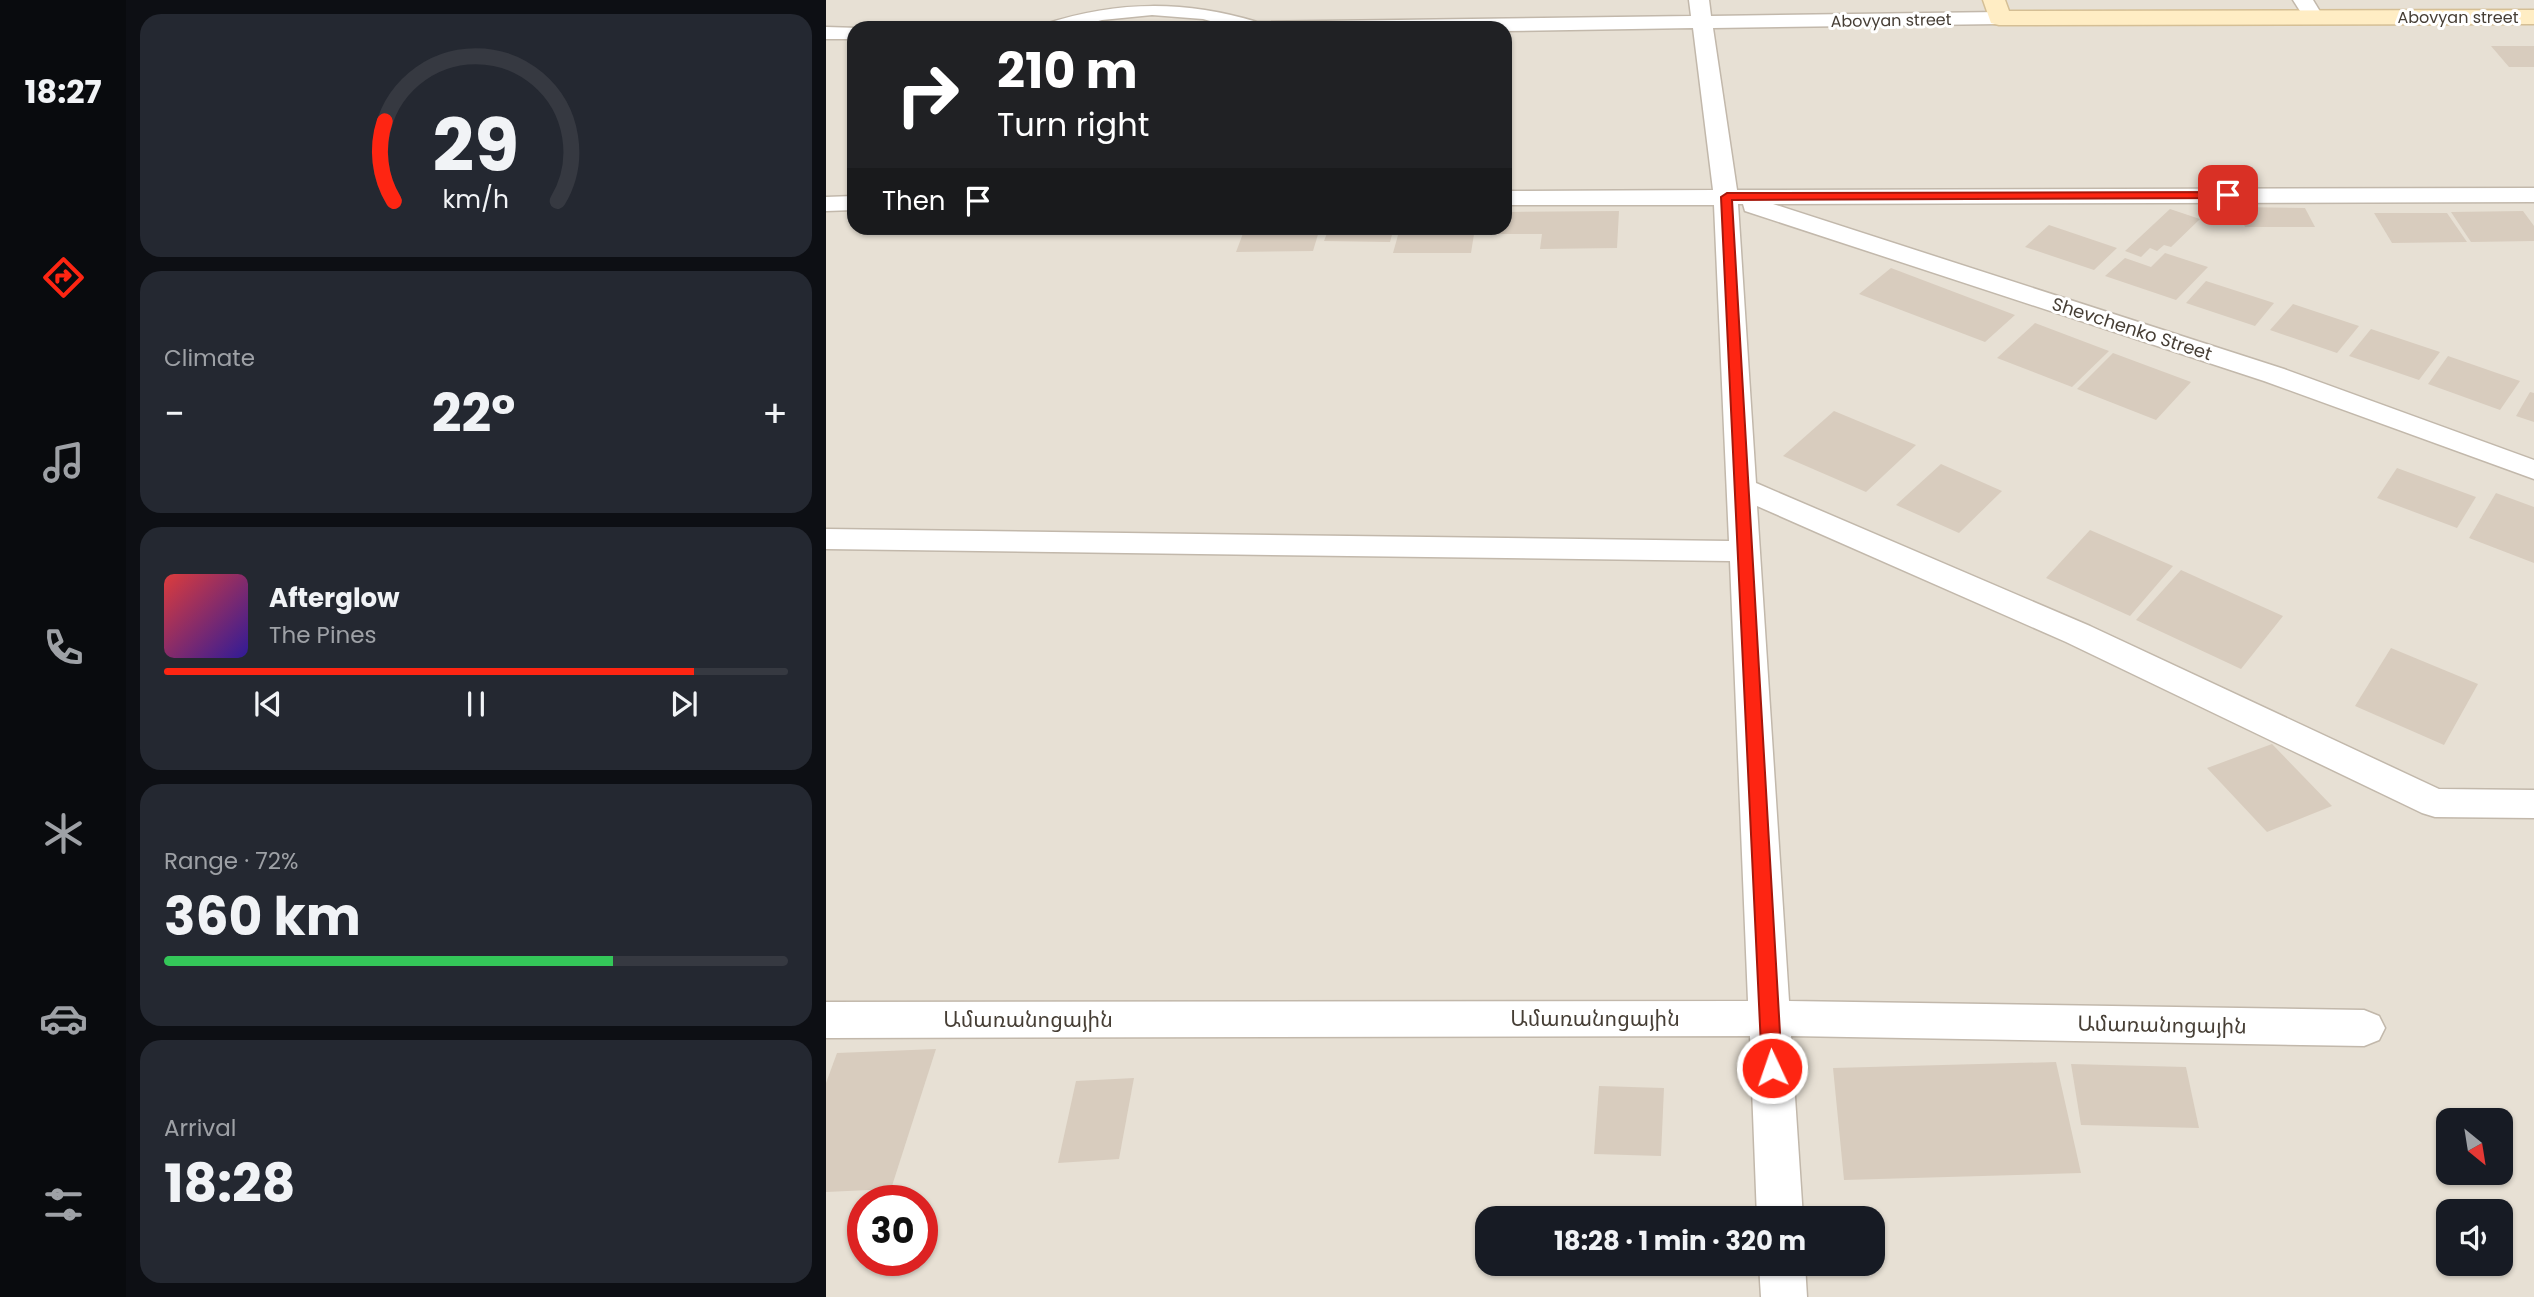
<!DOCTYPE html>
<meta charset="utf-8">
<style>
body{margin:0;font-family:Poppins,"Noto Sans Armenian",sans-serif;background:#242831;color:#f1f3f6;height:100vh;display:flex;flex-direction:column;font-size:26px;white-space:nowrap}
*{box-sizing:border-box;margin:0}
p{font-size:23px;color:#9ea1a6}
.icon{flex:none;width:38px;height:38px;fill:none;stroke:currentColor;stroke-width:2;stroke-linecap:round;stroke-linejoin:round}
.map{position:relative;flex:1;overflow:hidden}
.sheet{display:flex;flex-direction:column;gap:14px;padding:14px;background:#0d0f14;width:700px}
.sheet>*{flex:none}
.top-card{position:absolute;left:21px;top:21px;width:665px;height:214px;border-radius:21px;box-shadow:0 2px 5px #0004;background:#202124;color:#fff;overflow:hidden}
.needle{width:46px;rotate:150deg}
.controls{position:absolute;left:1610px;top:1108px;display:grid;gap:14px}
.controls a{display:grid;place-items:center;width:77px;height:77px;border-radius:14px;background:#171b24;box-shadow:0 2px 5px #0004;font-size:35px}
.speed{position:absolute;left:21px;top:1185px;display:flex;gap:14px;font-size:35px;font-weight:700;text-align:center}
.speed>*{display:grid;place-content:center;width:91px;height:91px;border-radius:50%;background:#171b24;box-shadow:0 2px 5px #0004;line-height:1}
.speed .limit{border:10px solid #d22;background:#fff;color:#111}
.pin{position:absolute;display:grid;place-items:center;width:60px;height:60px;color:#fff;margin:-30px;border-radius:14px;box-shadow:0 4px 10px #0006}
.me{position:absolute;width:77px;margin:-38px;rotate:357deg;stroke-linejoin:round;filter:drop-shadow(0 0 5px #0008)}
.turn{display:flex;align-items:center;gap:24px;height:147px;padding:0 35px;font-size:32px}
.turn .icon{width:91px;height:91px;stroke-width:2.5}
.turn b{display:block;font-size:49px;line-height:60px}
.then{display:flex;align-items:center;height:66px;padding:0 35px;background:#0003;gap:14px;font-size:26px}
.big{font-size:52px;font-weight:700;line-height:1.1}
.sheet .widget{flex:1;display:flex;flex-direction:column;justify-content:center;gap:10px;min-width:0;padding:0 24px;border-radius:21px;background:#242831}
.sheet .dial{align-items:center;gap:0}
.dial svg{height:182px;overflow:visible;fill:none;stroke:#363941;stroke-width:7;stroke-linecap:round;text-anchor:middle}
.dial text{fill:#f1f3f6;stroke:none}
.song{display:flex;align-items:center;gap:21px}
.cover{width:84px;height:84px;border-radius:10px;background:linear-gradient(135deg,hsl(0 70% 55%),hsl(250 70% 35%))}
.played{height:7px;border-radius:4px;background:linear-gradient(90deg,#fe2512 85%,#363941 85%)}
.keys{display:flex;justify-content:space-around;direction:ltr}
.heat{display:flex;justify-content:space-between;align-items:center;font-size:38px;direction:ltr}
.charge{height:10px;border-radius:5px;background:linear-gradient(90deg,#34c759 72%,#363941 0)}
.trip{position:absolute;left:649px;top:1206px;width:410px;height:70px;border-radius:21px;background:#171b24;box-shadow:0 2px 5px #0004;font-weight:700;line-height:70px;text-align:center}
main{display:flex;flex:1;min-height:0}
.tabs{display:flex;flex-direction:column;width:126px;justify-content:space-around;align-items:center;background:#090b0e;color:#9ea1a6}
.tabs .icon{width:49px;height:49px}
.tabs .active{color:#fe2512}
.tabs b{font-size:32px;color:#f1f3f6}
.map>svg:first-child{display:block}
.residential{fill:#e7e0d4;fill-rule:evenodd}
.building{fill:#d8ccbe}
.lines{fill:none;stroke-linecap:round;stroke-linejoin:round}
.street-casing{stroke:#c2b8ab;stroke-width:3}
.secondary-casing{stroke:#d5bf95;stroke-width:3}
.street{fill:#fff;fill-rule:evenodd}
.secondary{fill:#ffedc4;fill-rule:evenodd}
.route{fill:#fe2512;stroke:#a5180c;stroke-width:2}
.labels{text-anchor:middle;stroke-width:6;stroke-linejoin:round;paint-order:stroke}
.far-street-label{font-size:16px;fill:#463e35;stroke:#fff}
.street-label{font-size:18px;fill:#463e35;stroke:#fff}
.near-street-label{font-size:21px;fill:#463e35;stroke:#fff}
</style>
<main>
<nav class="tabs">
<b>18:27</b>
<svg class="icon active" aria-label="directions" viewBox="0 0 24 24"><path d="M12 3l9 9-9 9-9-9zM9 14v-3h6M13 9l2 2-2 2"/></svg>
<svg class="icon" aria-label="music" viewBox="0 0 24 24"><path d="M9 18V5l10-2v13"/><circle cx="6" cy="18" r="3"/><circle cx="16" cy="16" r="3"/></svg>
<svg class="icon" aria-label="phone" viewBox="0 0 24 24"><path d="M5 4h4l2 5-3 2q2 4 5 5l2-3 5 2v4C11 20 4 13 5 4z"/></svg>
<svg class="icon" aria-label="climate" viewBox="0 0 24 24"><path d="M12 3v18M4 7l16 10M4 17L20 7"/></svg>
<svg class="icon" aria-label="car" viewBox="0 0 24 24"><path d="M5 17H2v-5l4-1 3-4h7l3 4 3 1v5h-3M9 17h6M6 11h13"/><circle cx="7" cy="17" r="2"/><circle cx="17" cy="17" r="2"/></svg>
<svg class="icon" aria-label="filters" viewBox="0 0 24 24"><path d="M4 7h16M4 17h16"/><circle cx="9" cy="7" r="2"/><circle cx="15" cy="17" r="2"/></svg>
</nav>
<section class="sheet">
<div class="widget dial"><svg viewBox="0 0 100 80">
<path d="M14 69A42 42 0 1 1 86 69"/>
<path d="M14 69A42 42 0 0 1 10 34" stroke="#fe2512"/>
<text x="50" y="56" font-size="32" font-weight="700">29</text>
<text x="50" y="72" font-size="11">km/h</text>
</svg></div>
<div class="widget"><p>Climate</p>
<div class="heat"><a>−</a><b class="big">22°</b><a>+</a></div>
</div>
<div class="widget">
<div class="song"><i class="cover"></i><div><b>Afterglow</b><p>The Pines</p></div></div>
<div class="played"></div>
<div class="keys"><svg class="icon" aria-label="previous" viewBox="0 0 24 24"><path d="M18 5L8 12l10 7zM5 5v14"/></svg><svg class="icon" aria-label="pause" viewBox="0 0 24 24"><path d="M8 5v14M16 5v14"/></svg><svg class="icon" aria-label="next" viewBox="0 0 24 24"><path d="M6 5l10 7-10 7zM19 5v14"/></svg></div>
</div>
<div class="widget"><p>Range · 72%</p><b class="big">360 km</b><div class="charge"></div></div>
<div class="widget"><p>Arrival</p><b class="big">18:28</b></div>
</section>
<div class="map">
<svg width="1708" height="1297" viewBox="0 0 1708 1297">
<rect width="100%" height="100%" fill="#f3eee6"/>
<path class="residential" d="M0 0H1708V1297H0ZM28 28H679V228H28ZM1622 1120H1675V1172H1622ZM37 1200H96V1260H37ZM1622 1211H1675V1264H1622ZM662 1218H1046V1264H662Z"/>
<g class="building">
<polygon points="1665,46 1708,46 1708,67 1683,67"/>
<polygon points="1410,207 1479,208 1489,227 1419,227"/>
<polygon points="1344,209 1374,219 1345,247 1338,245 1331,251 1324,248 1315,257 1299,251"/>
<polygon points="793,211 791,248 714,249 716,234 662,234 663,228 679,228 679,212"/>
<polygon points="1697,211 1708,226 1708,241 1645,242 1625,212"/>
<polygon points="1548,213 1621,213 1641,242 1566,243"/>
<polygon points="1223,225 1291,248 1268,270 1199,247"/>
<polygon points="419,228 494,228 487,251 410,252"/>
<polygon points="503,228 568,228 564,242 498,241"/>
<polygon points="574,228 649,228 645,253 567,253"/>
<polygon points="1339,253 1382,267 1350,300 1279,276 1299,258 1325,267"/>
<polygon points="1065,268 1189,315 1159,342 1033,294"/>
<polygon points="1380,281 1448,303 1429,326 1360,303"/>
<polygon points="1467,304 1533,326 1511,353 1444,330"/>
<polygon points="1209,323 1283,351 1246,387 1171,358"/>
<polygon points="1545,329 1614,352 1593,380 1523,356"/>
<polygon points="1287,353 1365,382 1330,420 1251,389"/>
<polygon points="1622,356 1694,381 1674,410 1602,384"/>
<polygon points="1704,392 1708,393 1708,422 1690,416"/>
<polygon points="1008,411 1090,445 1040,492 957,456"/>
<polygon points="1115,464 1176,491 1133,533 1070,505"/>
<polygon points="1571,468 1650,497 1631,528 1551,498"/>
<polygon points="1670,493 1708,507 1708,563 1643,538"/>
<polygon points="1264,530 1347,566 1304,616 1220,578"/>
<polygon points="1355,570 1457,616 1415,669 1310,620"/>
<polygon points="1565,648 1652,684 1618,745 1529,706"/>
<polygon points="1446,744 1506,806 1441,832 1381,768"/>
<polygon points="110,1049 65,1189 0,1192 0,1083 11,1053"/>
<polygon points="1230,1062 1255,1173 1018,1180 1007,1068"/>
<polygon points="1245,1064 1360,1067 1373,1128 1255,1125"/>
<polygon points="308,1078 293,1159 232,1163 250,1081"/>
<polygon points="773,1086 838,1088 835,1156 768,1154"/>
</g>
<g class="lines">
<g class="street-casing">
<g id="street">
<path d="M863 0H883L885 16 1173 12 1180 14 1183 18 1180 22 1173 24 887 28 911 190 1708 188V202L947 204 1458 369 1708 460V479L1438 381 919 211 917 204H912L930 483 1264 626 1613 789 1708 790V818L1609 817 1596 813 1240 642 931 506 963 1001 1538 1010 1553 1016 1559 1028 1553 1040 1538 1046 965 1036 977 1218H931L924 1036 0 1038V1002L922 1001 904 561 0 549V529L903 541 888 205H679V191L887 190 867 28 679 31V28H410L377 19 326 15 276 20 247 28H216L219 24C291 1 358 0 431 22L865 16Z"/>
<polygon points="1467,0 1487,0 1498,18 1495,22 1481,22"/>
<polygon points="0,27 33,28 28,28 28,39 0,39"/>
<polygon points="28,196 28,210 0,211 0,197"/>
<polygon points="933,1264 979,1264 981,1297 935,1297"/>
</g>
</g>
<g class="secondary-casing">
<polygon id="secondary" points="1157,0 1179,0 1183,11 1708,10 1708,24 1173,25 1165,23"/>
</g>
<use href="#street" class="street"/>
<use href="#secondary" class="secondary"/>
</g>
<polygon class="route" points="1402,192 1406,193 1406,198 906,200 956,1068 953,1075 946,1077 939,1075 936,1068 895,197 901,193"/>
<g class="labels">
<g class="far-street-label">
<text x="1632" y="23">Abovyan street</text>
<text transform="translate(1065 20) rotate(-1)" y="6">Abovyan street</text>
</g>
<g class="street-label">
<text transform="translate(1306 329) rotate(18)" y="6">Shevchenko Street</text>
</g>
<g class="near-street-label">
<text x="769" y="1026">Ամառանոցային</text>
<text x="202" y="1027">Ամառանոցային</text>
<text transform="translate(1336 1025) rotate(1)" y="7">Ամառանոցային</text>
</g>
</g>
</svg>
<div class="controls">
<a><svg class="needle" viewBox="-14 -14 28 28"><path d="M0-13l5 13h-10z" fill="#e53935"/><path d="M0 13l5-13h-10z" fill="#9ea1a6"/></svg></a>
<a><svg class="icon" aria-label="sound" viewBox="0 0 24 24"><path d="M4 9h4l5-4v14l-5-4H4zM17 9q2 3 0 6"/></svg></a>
</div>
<div class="speed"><div class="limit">30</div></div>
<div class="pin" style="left:1402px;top:195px;background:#d93025"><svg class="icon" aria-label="arrive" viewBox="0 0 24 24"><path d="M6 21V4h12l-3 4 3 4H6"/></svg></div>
<svg class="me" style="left:946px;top:1068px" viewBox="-20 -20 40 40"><circle r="17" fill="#fe2512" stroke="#fff" stroke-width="3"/><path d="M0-11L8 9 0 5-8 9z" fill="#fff"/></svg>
<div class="trip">18:28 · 1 min · 320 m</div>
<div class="top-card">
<div class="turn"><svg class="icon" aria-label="right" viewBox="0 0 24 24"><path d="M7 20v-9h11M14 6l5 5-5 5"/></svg><div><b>210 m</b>Turn right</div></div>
<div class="then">Then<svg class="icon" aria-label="arrive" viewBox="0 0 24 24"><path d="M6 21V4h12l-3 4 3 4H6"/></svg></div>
</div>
</div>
</main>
